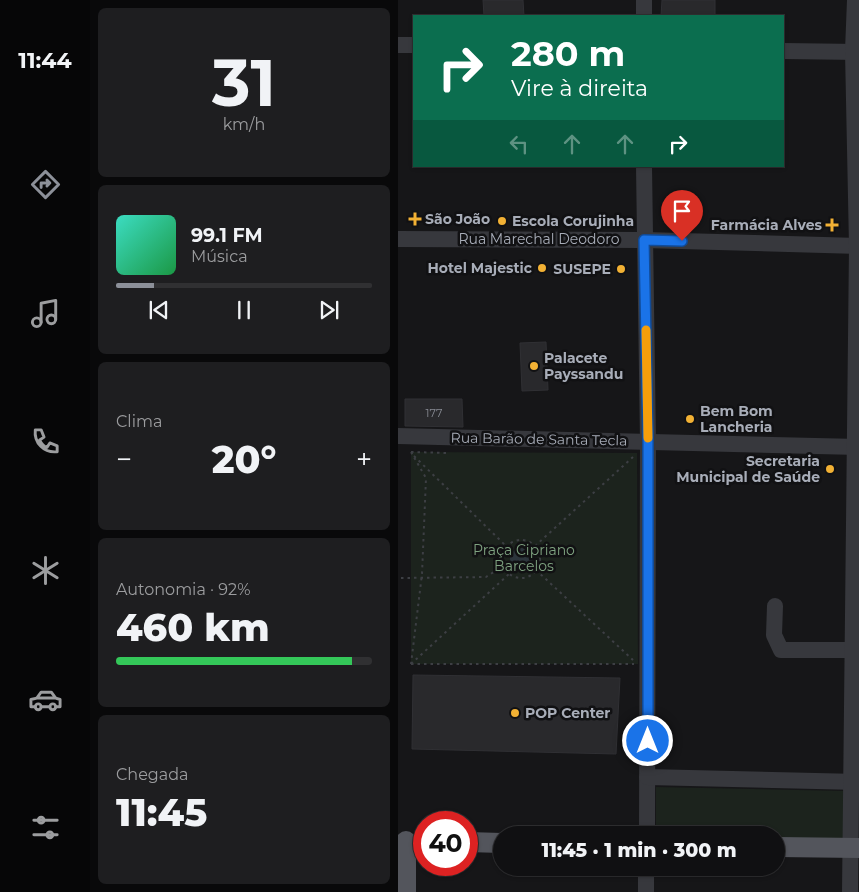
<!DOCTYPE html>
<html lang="pt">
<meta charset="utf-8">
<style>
body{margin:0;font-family:Montserrat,sans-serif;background:#1e1e20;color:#f1f3f6;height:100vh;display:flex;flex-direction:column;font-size:19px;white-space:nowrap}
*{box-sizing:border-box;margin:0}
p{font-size:16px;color:#9c9d9f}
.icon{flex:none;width:28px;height:28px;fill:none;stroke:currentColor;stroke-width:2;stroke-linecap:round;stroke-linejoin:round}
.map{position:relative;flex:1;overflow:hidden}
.sheet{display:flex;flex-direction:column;gap:8px;padding:8px;background:#09090a;width:308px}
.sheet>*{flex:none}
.hud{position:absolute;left:15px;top:15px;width:371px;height:152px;border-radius:0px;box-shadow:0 1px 4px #0004,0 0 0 1px #303032;background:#0b6e4f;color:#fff;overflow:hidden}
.speed{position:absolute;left:15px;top:811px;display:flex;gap:10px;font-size:25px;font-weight:700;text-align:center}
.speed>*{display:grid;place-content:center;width:65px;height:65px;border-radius:50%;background:#101012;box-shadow:0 1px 4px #0004,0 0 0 1px #303032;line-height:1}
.speed .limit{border:8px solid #d22;background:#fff;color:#111}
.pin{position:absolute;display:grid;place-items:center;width:42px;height:42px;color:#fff;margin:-51px -21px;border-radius:50% 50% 50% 0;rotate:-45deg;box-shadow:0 0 5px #0007}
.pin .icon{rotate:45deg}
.me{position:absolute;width:55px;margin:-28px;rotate:0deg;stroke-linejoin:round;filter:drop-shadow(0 0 4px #0008)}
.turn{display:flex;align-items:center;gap:18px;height:105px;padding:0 15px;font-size:22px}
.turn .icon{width:65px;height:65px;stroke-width:2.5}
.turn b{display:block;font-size:35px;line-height:42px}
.lanes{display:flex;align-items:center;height:48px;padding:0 15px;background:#0003;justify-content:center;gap:25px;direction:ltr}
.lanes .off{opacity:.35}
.big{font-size:38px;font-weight:800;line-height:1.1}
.sheet .card{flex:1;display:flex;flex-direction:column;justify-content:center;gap:8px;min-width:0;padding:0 18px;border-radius:8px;background:#1e1e20}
.sheet .dial{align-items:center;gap:0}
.dial b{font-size:65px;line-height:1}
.song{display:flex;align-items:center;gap:15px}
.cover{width:60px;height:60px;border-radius:8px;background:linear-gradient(135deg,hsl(170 70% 55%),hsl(140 70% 35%))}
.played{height:5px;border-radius:2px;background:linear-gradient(90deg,#8c9099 15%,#303032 15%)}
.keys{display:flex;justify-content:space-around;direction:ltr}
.heat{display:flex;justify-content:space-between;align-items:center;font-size:28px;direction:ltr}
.charge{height:8px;border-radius:4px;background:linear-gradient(90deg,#34c759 92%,#303032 0)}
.trip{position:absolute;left:95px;top:826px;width:292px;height:50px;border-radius:25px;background:#101012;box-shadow:0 1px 4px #0004,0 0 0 1px #303032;font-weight:800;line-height:50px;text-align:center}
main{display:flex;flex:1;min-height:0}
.menu{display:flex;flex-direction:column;width:90px;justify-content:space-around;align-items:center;background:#060607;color:#9c9d9f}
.menu .icon{width:35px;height:35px}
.menu .current{color:#8c9099}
.menu b{font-size:22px;color:#f1f3f6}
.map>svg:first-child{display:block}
.green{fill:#1c231d}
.water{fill:#2c353c}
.building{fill:#29292c;stroke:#303034}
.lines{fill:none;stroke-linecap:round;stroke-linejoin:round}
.path{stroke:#3d3f44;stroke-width:2;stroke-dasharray:2.5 4;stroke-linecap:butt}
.minor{stroke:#37383d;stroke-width:16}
.major{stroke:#53555c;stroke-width:20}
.route-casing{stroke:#114b97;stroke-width:12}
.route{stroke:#1a73e8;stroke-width:9}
.slow{stroke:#f59e0b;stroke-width:9}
.poi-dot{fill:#f2b134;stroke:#111113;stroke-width:2}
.labels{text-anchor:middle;stroke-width:5;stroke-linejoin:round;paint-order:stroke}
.number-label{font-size:11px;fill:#888b94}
.poi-label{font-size:14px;font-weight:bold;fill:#a8adb8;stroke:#111113;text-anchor:start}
.street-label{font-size:14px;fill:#a8adb8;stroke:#111113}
.park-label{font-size:14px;fill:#7fa381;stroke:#111113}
</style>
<main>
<nav class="menu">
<b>11:44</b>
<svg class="icon current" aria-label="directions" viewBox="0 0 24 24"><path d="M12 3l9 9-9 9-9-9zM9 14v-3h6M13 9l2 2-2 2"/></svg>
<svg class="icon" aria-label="music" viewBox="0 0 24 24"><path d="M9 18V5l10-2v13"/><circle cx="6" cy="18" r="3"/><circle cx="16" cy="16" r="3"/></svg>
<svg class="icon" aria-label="phone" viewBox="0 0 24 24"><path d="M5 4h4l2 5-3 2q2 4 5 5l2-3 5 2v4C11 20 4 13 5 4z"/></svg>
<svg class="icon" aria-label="climate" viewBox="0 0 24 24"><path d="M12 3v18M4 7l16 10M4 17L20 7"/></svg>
<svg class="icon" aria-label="car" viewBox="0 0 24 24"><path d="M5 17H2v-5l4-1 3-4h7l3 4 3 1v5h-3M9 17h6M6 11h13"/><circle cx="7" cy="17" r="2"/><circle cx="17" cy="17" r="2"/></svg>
<svg class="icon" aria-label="filters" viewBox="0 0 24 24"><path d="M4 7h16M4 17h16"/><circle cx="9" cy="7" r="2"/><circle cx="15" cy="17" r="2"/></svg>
</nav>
<section class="sheet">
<div class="card dial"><b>31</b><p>km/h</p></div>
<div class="card">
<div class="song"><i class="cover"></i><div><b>99.1 FM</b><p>Música</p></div></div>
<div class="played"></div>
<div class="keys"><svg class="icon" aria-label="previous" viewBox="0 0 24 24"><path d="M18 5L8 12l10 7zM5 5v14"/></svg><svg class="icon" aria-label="pause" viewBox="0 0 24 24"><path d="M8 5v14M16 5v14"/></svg><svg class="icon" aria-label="next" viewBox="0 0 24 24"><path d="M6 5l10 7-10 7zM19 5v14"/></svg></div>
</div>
<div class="card"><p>Clima</p>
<div class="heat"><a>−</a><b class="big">20°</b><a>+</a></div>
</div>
<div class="card"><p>Autonomia · 92%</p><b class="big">460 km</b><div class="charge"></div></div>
<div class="card"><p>Chegada</p><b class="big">11:45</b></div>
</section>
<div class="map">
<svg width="462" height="892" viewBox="0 0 462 892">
<rect width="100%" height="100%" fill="#161618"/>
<g class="green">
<polygon points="13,452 239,453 240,664 13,664"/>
<polygon points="258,787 449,791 447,843 379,840 379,835 258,835"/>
</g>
<circle class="water" cx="123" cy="559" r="11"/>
<g class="building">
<polygon points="85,0 125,0 126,16 86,16"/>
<polygon points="264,0 317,0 317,16 263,16"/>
<polygon points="148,342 150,390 124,391 122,343"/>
<polygon points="7,399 64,399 65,427 7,426"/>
<polygon points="15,675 222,678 218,754 14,749"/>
</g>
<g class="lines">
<g class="path">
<polyline points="13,452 50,453"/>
<polyline points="13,452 28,478 24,574 13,664"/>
<polyline points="16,456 108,546"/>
<circle cx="123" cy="559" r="19"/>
<polyline points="137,546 235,457"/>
<polyline points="138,570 235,660"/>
<polyline points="3,578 88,577 105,566"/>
<polyline points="13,664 236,664"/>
<polyline points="13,664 111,574"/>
</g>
<g class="minor">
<polyline points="246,0 246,16"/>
<polyline points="0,45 16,45"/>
<polyline points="385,51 462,52"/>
<polyline points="246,166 250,442 249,835"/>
<polyline points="0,239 246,240 462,246"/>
<polyline points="0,436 462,447"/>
<polyline points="377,606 376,635 383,650 455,650"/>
<polyline points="249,777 462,782"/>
<polyline points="248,892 248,868"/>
<polyline points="452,892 459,246 455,51 457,0"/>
</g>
<g class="major">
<polyline points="69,842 104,843"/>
<polyline points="379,847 462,848"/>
<polyline points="8,892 8,841"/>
</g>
</g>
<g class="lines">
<g class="route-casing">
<polyline id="route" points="250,741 250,442 246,240 284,241"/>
</g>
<use href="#route" class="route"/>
<polyline class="slow" points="248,330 250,438"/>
</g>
<g class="poi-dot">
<path d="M14.5 211.5h5v5h5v5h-5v5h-5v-5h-5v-5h5z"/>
<circle cx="104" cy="221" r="5"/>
<path d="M431.5 217.5h5v5h5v5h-5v5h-5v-5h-5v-5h5z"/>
<circle cx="144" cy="268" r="5"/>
<circle cx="223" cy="269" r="5"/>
<circle cx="136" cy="366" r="5"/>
<circle cx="292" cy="419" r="5"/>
<circle cx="432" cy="469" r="5"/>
<circle cx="117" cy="713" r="5"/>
</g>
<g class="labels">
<g class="number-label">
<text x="36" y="417">177</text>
</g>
<g class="poi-label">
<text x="27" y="224">São João</text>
<text x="114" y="226">Escola Corujinha</text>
<text x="424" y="230" text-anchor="end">Farmácia Alves</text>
<text x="134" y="273" text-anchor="end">Hotel Majestic</text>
<text x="213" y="274" text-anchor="end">SUSEPE</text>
<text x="146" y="363">Palacete<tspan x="146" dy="16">Payssandu</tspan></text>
<text x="302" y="416">Bem Bom<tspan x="302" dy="16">Lancheria</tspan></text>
<text x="422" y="466" text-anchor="end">Secretaria<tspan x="422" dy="16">Municipal de Saúde</tspan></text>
<text x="127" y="718">POP Center</text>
</g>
<g class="street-label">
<text x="141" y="244">Rua Marechal Deodoro</text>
<text transform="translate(141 439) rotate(1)" y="5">Rua Barão de Santa Tecla</text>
</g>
<g class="park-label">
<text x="126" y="555">Praça Cipriano<tspan x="126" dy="16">Barcelos</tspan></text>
</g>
</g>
</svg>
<div class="speed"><div class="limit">40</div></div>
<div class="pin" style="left:284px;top:241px;background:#d93025"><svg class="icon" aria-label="arrive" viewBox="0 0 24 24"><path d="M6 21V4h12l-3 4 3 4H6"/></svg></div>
<svg class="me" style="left:250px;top:741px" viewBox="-20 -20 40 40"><circle r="17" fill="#1a73e8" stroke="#fff" stroke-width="3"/><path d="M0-11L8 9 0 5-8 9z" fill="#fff"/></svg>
<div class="trip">11:45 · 1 min · 300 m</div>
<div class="hud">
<div class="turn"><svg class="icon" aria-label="right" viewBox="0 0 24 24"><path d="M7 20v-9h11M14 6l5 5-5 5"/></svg><div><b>280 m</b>Vire à direita</div></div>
<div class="lanes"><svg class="icon off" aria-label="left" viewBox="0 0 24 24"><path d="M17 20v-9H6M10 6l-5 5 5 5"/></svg><svg class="icon off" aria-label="ahead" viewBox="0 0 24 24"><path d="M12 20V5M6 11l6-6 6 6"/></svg><svg class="icon off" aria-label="ahead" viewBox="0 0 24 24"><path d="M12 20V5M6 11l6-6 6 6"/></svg><svg class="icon" aria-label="right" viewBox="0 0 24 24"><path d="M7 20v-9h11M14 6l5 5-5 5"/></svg></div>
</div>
</div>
</main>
